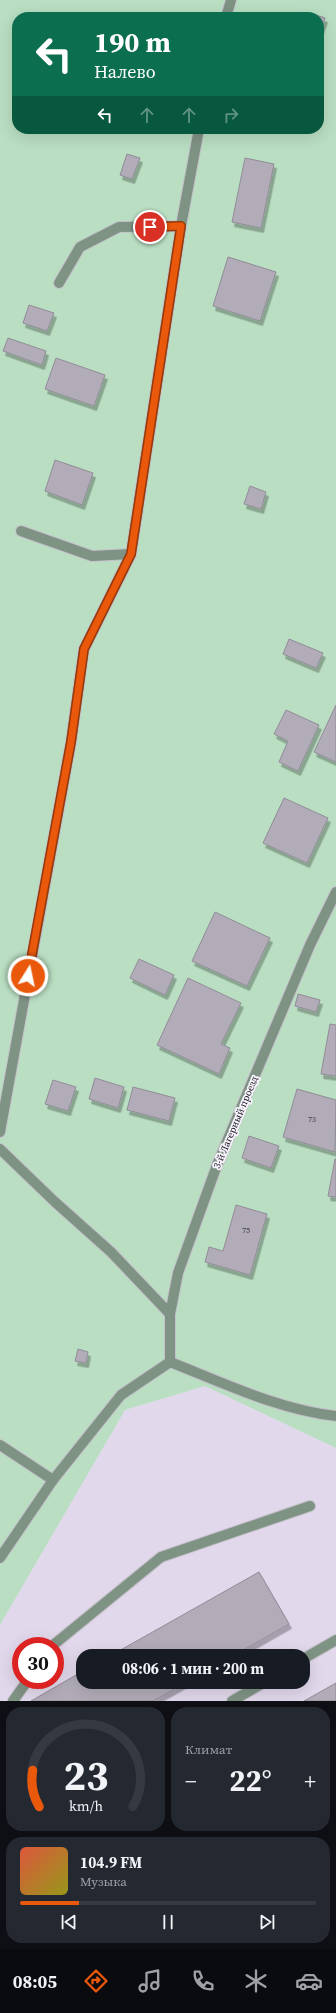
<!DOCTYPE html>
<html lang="ru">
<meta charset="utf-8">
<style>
body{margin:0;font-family:"Source Serif 4",serif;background:#242831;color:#f1f3f6;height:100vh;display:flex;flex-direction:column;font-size:15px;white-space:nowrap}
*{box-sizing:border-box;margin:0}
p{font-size:13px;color:#9ea1a6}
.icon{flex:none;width:22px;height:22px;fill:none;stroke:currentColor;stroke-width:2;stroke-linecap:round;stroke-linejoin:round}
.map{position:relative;height:1701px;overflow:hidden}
.drawer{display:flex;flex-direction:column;gap:6px;padding:6px;background:#0d0f14;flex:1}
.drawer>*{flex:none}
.guide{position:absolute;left:12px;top:12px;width:312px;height:122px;border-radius:16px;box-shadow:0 4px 16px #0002;background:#0b6e4f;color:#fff;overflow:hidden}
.speed{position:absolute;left:12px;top:1637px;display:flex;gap:8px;font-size:20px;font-weight:700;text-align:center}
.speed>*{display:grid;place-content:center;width:52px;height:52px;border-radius:50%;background:#171b24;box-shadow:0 4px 16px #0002;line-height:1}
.speed .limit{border:6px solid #d22;background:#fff;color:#111}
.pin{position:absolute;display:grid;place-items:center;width:34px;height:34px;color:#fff;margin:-17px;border:2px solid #fff;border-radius:50%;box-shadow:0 1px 4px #0007}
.me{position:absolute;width:44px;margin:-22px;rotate:10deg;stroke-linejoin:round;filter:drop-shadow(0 0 3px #0008)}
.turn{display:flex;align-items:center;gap:14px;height:84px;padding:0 16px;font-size:18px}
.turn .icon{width:52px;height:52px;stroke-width:2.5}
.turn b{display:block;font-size:28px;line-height:34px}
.lanes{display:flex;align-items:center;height:38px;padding:0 16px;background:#0003;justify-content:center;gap:20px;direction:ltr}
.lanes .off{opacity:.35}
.big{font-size:30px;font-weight:700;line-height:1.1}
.drawer .tile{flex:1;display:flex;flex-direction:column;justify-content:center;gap:6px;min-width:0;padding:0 14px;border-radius:16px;background:#242831}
.drawer .dial{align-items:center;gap:0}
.dial svg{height:104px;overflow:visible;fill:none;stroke:#363941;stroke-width:7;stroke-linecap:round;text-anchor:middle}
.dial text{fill:#f1f3f6;stroke:none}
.song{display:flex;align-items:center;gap:12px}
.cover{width:48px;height:48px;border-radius:6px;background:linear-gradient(135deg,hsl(10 70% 55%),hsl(60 70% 35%))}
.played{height:4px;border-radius:2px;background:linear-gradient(90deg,#ea580c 20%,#363941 20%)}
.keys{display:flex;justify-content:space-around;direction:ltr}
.heat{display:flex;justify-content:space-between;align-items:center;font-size:22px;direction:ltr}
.drawer .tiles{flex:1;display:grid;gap:6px;grid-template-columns:1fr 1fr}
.tile:last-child{grid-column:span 2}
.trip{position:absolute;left:76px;top:1649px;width:234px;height:40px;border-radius:16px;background:#171b24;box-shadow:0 4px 16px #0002;font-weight:700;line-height:40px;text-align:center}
.menu{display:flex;height:64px;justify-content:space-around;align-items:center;background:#090b0e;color:#9ea1a6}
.menu .icon{width:28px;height:28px}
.menu .current{color:#ea580c}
.menu b{font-size:18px;color:#f1f3f6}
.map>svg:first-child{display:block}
.built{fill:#e1d8eb;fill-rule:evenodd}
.green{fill:#b9dec2;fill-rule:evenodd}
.building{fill:#b1acb7;stroke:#918c98;filter:url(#shadow)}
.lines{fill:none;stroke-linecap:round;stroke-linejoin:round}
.service-casing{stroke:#c6c1cc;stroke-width:12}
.minor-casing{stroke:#c6c1cc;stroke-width:12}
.service{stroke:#7f9384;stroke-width:10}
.minor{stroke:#7f9384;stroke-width:10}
.route-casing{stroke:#983908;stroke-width:10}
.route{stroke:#ea580c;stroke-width:7}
.labels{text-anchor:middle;stroke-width:3.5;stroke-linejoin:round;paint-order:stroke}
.number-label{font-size:8px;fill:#3e3c42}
.street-label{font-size:10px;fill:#18161b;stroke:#f9f5ff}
</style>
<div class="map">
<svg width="336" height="1701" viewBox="0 0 336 1701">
<defs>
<filter id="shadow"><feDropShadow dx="2.5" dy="4.5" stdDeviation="0" flood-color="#0004"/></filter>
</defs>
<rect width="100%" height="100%" fill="#ece7f3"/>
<path class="built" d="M205 1386 336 1448V1701H0V1625L125 1410ZM21 1646H55V1680H21ZM83 1656H303V1682H83Z"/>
<path class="green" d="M0 0H336V1448L205 1386 125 1410 0 1625ZM17 17H319V129H17Z"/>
<g class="building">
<polygon points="310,13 325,18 319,35 319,17 309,17"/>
<polygon points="127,154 140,158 132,179 120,175"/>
<polygon points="245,158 274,164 261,228 232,222"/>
<polygon points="228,257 276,272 260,321 213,306"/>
<polygon points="29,305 54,313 47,331 23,323"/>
<polygon points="8,338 46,351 42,365 3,351"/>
<polygon points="56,358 105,375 94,406 45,389"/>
<polygon points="55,460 93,473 82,505 45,491"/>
<polygon points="250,486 266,492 261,509 244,504"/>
<polygon points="289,639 323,653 316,668 283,654"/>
<polygon points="336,705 336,762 314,752"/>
<polygon points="286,710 319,725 298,771 279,762 288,741 274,734"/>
<polygon points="284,798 328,818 307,863 263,843"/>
<polygon points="215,912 270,938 247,986 192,961"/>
<polygon points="139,959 174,975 165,995 130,978"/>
<polygon points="188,978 241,1003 221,1044 230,1048 219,1074 157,1045"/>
<polygon points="298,994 320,1000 316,1012 295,1006"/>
<polygon points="330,1024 336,1025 336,1076 321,1074"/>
<polygon points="95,1078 124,1087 118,1108 89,1099"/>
<polygon points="53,1080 76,1087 68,1111 45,1104"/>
<polygon points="133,1087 175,1098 169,1121 127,1110"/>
<polygon points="297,1089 336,1100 335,1152 283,1137"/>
<polygon points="249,1136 279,1146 271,1168 242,1158"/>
<polygon points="335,1159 336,1159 336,1197 328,1196"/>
<polygon points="236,1205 267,1214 250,1275 205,1262 209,1247 223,1251"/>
<polygon points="78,1349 88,1352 86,1363 75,1361"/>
<polygon points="259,1572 289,1624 233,1656 110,1656"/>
<polygon points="83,1671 83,1682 187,1682 153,1701 31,1701"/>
<polygon points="336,1683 336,1701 304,1701"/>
</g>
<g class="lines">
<g class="service-casing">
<g id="service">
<polyline points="59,283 80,247 119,227 181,226"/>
<polyline points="21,531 92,556 131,554"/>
<polyline points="0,1149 55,1202 111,1252 170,1314"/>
<polyline points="52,1646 161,1557 310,1506"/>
<polyline points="303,1659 336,1640"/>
<polyline points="13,1701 28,1680"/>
<polyline points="232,1701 265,1682"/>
</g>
</g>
<g class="minor-casing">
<g id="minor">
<polyline points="226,17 231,0"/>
<polyline points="0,1132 71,742 84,649 131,554 181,226 199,129"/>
<polyline points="170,1362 170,1314 178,1273 217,1165 310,945 336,892"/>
<polyline points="0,1445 53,1480"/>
<path d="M0 1558 53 1480 121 1395 170 1362C224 1383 279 1410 336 1416"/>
</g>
</g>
<use href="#service" class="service"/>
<use href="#minor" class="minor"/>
</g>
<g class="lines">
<g class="route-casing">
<polyline id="route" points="28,976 71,742 84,649 131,554 181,226 150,227"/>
</g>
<use href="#route" class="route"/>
</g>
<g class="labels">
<g class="number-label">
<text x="312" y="1122">73</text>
<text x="246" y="1233">75</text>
</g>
<g class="street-label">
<text transform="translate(235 1122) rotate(-67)" y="4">3-й Лагерный проезд</text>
</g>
</g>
</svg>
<div class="speed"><div class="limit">30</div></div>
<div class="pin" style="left:150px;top:227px;background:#d93025"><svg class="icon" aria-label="arrive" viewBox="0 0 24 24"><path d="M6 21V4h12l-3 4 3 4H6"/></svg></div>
<svg class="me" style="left:28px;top:976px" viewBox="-20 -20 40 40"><circle r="17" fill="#ea580c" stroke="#fff" stroke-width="3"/><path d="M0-11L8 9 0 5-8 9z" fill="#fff"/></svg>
<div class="trip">08:06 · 1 мин · 200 m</div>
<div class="guide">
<div class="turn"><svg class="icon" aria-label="left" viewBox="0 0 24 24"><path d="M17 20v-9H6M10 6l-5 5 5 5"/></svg><div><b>190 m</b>Налево</div></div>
<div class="lanes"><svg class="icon" aria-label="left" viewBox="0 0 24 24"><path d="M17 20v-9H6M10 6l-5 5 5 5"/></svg><svg class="icon off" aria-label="ahead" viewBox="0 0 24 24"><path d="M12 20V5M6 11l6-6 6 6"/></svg><svg class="icon off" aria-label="ahead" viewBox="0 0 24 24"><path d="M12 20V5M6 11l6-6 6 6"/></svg><svg class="icon off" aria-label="right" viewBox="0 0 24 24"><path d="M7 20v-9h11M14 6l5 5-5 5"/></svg></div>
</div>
</div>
<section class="drawer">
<div class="tiles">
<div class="tile dial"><svg viewBox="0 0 100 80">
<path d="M14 69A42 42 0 1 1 86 69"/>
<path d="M14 69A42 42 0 0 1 9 41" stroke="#ea580c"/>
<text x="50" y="56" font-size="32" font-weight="700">23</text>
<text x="50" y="72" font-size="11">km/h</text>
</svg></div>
<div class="tile"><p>Климат</p>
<div class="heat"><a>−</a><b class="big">22°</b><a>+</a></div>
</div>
<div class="tile">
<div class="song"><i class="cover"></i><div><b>104.9 FM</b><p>Музыка</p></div></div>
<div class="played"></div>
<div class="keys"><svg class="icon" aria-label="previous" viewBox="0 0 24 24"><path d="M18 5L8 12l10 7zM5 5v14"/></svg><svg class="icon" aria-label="pause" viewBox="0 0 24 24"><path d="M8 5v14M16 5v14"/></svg><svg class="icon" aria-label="next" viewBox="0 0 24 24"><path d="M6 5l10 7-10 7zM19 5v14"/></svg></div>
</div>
</div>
</section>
<nav class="menu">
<b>08:05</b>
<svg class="icon current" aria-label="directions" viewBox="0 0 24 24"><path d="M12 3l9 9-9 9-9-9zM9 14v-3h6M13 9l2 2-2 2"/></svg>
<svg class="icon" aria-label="music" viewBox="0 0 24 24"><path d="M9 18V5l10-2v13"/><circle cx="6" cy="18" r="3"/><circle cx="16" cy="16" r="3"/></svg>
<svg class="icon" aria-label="phone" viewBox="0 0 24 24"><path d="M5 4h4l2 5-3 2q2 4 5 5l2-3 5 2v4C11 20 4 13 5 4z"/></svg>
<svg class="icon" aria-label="climate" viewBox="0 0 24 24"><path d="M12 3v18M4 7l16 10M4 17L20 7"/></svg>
<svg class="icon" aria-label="car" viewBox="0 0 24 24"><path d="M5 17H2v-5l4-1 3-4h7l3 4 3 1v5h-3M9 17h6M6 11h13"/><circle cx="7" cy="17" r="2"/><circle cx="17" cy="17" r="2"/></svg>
</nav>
